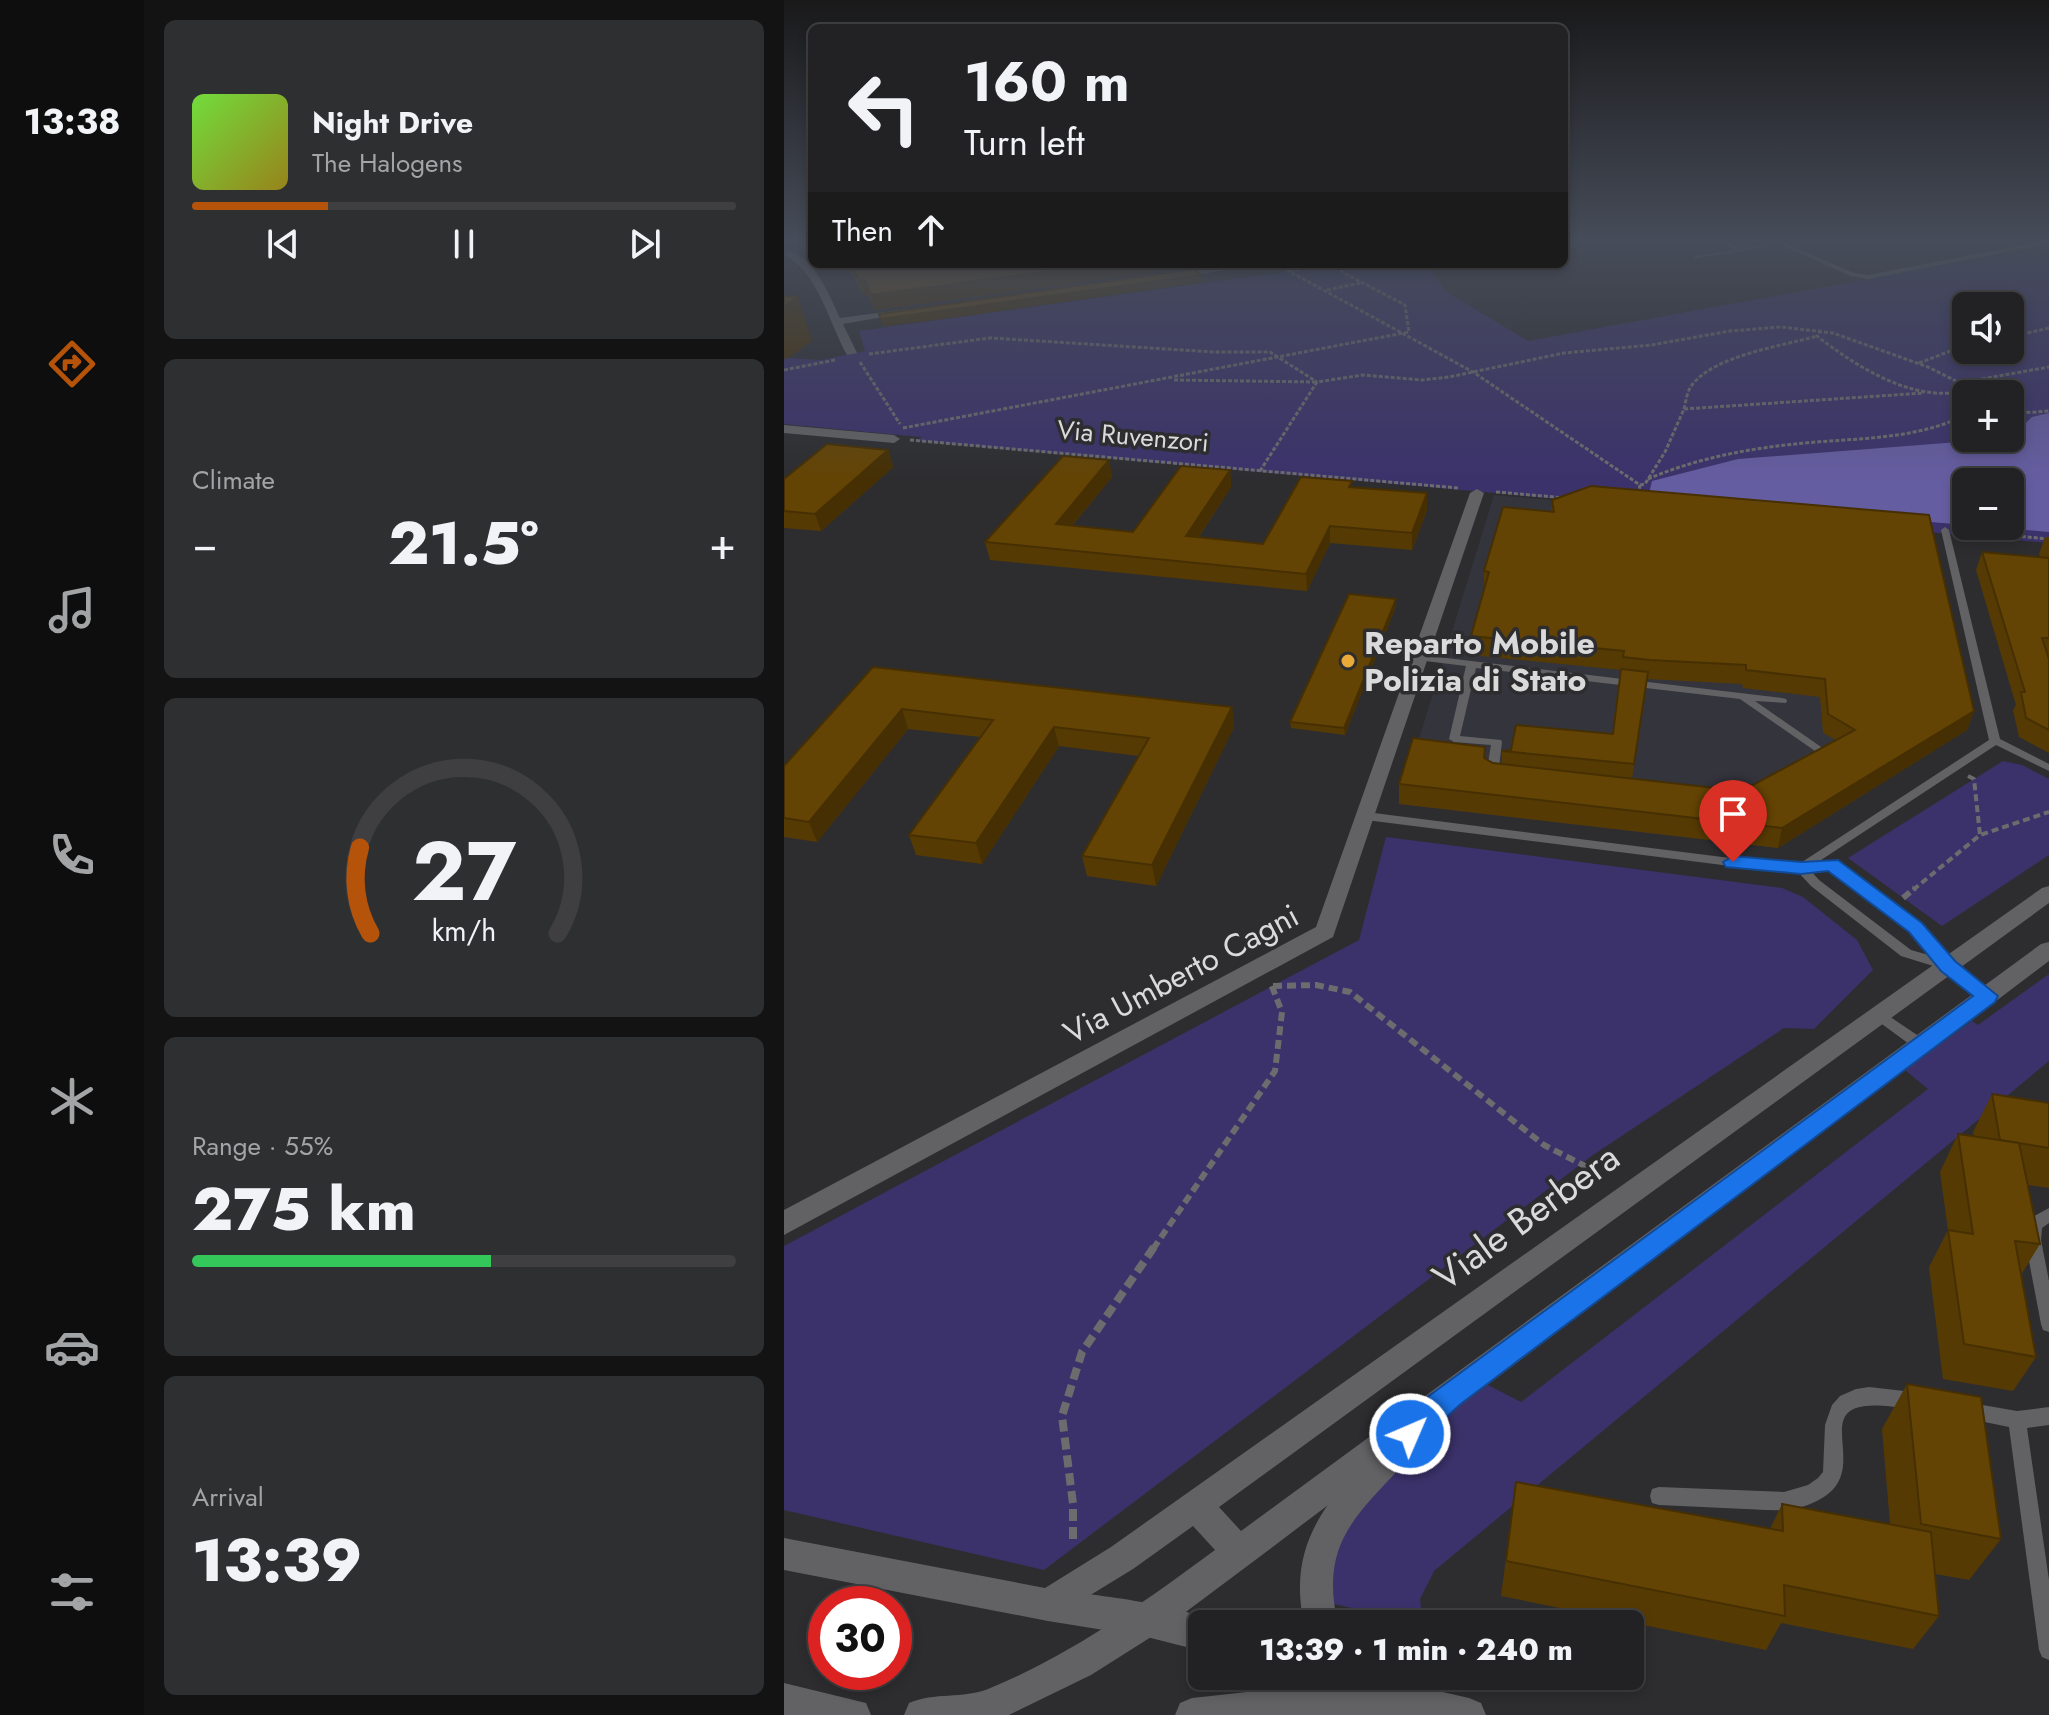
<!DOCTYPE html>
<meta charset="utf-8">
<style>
body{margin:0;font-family:Jost,sans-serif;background:#2e2f31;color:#f1f3f6;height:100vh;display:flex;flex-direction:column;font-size:30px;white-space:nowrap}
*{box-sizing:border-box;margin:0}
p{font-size:26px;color:#a2a4a6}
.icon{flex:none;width:44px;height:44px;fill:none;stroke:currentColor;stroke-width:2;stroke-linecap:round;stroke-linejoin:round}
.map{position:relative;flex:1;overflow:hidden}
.side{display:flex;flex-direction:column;gap:20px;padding:20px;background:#131314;width:640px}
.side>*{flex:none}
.guide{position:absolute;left:24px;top:24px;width:760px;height:244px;border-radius:12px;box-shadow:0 4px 12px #0003,0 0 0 2px #3f3f41;background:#222224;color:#f1f3f6;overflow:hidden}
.buttons{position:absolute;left:1168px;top:292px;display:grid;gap:16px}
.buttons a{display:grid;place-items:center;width:72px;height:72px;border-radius:12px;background:#222224;box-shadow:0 4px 12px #0003,0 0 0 2px #3f3f41;font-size:40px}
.speed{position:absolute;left:24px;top:1586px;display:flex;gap:16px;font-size:40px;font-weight:700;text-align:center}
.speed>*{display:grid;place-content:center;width:104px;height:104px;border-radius:50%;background:#222224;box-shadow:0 4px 12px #0003,0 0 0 2px #3f3f41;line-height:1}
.speed .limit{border:12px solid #d22;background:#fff;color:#111}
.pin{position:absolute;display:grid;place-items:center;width:68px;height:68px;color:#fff;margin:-82px -34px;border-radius:50% 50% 50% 0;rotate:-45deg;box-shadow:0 0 8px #0007}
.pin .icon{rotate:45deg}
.me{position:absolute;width:88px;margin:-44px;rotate:45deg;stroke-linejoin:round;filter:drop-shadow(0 0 6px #0008)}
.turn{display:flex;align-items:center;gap:28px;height:168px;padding:0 24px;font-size:36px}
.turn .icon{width:104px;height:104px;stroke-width:2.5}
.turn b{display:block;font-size:56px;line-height:68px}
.then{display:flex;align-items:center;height:76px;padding:0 24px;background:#0003;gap:16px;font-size:30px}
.big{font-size:60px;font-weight:800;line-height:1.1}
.side .card{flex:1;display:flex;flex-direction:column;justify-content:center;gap:12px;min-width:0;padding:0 28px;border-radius:12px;background:#2e2f31}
.side .dial{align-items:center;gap:0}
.dial svg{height:208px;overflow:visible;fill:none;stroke:#3f3f41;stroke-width:7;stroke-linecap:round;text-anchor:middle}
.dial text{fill:#f1f3f6;stroke:none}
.song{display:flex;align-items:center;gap:24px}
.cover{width:96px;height:96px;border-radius:12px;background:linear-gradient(135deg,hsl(100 70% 55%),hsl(50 70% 35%))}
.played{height:8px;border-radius:4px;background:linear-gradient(90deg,#b45309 25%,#3f3f41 25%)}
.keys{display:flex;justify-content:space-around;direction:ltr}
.heat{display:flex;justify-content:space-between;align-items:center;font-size:44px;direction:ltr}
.charge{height:12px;border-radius:6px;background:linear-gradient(90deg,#34c759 55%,#3f3f41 0)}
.trip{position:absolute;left:404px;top:1610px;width:456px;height:80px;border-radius:12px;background:#222224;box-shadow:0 4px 12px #0003,0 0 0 2px #3f3f41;font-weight:800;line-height:80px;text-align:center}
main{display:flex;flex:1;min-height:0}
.menu{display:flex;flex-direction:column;width:144px;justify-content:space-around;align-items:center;background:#0e0e0e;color:#a2a4a6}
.menu .icon{width:56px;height:56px}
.menu .active{color:#b45309}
.menu b{font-size:36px;color:#f1f3f6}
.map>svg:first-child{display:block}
.built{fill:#34343d}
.green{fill:#3b326b;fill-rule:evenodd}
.forest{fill:#655da1}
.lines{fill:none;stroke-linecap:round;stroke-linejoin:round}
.path-far3{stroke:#6c6c6e;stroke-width:3;stroke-dasharray:4 2;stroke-linecap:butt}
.path-far2{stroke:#6c6c6e;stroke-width:4;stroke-dasharray:7 4;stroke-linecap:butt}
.path-far1{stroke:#6c6c6e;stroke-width:6;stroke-dasharray:9 5;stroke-linecap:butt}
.path{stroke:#6c6c6e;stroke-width:8;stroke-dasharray:12 6;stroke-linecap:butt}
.service{fill:#626264;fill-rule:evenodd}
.minor{fill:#626264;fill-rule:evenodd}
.tertiary{fill:#626264;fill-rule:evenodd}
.wall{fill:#563a03;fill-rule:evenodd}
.shaded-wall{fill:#463003}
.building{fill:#644404;stroke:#463003;stroke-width:2}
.route{fill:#1a73e8;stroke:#114b97;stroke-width:2}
.poi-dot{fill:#eaaa39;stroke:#2d2d30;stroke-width:3}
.labels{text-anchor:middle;stroke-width:7;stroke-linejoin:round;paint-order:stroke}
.far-street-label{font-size:26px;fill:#dadadb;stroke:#2d2d30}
.poi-label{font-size:32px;font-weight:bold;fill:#dadadb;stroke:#2d2d30;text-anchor:start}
.street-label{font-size:32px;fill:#dadadb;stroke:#2d2d30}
.near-street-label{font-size:38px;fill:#dadadb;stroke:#2d2d30}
</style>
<main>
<nav class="menu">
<b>13:38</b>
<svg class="icon active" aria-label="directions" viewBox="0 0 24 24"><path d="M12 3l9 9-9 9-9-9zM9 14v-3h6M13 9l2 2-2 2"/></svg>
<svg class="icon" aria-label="music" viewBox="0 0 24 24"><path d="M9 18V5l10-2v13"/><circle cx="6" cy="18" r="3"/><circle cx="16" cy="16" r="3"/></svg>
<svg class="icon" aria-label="phone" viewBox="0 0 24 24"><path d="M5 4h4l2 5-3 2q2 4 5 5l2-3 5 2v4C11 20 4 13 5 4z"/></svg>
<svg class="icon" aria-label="climate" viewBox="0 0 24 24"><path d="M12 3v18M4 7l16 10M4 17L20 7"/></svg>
<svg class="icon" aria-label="car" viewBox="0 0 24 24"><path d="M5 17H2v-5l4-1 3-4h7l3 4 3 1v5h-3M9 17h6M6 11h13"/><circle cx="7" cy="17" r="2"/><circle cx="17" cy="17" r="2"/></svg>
<svg class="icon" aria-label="filters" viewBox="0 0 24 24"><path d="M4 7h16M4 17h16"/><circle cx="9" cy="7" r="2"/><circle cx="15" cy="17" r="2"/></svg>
</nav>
<section class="side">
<div class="card">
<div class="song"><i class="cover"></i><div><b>Night Drive</b><p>The Halogens</p></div></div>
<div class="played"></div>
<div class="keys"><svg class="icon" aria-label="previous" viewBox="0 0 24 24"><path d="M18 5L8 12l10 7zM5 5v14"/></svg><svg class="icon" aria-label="pause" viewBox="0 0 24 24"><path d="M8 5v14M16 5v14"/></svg><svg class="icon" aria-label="next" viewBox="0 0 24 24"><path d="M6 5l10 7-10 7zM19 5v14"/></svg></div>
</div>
<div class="card"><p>Climate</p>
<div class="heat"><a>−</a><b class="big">21.5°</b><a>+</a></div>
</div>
<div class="card dial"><svg viewBox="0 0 100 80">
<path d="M14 69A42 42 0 1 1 86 69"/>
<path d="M14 69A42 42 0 0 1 10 36" stroke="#b45309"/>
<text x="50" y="56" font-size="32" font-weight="700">27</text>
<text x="50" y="72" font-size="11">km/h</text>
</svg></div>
<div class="card"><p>Range · 55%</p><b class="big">275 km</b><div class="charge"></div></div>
<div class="card"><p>Arrival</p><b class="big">13:39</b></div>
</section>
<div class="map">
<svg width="1265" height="1715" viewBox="0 0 1265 1715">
<rect width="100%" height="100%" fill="#2d2d30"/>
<polygon class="built" points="710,495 1140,532 1183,730 994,848 615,804"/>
<g class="green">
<path d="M1265 246V543L134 441 137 437 0 424V358L37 360 81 351 75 331 501 272 488 264H643L661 291 744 341ZM1182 306H1226V350H1182ZM1182 394H1226V438H1182ZM1182 482H1226V526H1182Z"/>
<polygon points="1219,761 1238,765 1265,779 1265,855 1158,926 1064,858"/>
<polygon points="602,837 998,888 1019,897 1073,940 1089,970 1030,1029 1000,1028 809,1155 260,1570 0,1510 0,1246 575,940"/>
<polygon points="1265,974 1265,1061 650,1571 636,1599 639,1624 541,1602 557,1521 663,1415 704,1385 737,1402 1144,1089 1121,1070 1188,1021 1194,1025"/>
</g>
<polygon class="forest" points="1265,413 1265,532 1194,526 1226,526 1226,482 1182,482 1182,525 864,498 868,481 954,459 1226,438 1248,417"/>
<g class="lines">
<g class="path-far3">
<polyline points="492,264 689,372 856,485 854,496"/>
<polyline points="543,290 576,283"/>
<path d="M1037 330 1033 336C1069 364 1120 397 1167 393L1175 383 1265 367"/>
<polyline points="1226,337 1265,328"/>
<polyline points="85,354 206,338 431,352 486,352 533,382"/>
<polyline points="76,362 116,424"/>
<polyline points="1135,363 1182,345"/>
<polyline points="0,370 51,360"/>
<polyline points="390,380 532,382"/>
<polyline points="1167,395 1182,403"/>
<polyline points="1226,407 1237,413 1265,411"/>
<path d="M900 409C902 401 903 391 908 385 931 355 999 346 1033 336"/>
<polyline points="119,428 625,332 621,305 543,264 506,271"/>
<polyline points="126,440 674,488"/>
<polyline points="476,471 533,382 579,375 638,380 665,377 780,353 867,345 946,331 997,327 1049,333 1144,367 1198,394"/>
<path d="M864 479C918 456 973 447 1032 442 1084 438 1134 438 1182 415"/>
<polyline points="856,485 861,484 881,452 900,409 1140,393"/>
<polyline points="712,492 782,498"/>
<polyline points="1178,531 1265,539"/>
</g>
<g class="path-far2">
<polyline points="1184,776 1190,779 1196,835"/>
<polyline points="1129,890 1196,835 1265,812"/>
</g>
<g class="path-far1">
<polyline points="1119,898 1131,888"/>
<polyline points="489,986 532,985 566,992 760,1145 803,1167"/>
<polyline points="369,1249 491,1071 498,1012 487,984"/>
</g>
<polyline class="path" points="289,1539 289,1504 278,1416 298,1352 370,1247"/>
<g class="service">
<polygon points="931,240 939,240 957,249 977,245 980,247 909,259 911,256 951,250"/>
<polygon points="985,240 993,240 1070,273 1084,275 1265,240 1265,244 1084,279 1067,276"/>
<path d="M1161 527 1165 530 1216 739 1265 764V771L1212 745 1034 862H1051L1137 925 1169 963 1208 992 1210 996 1208 1000H1198L1159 969 1117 956 1027 886 1014 872 978 870 582 820 576 816 582 812 978 862 1015 864 1205 740 1157 530ZM1045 869 1127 931 1148 956 1127 950 1035 880 1027 871Z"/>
<polygon points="637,655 998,698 1002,699 1003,701 1002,703 971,701 1040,749 1035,752 1031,751 956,699 692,668 676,736 717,740 718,742 714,775 708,778 702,775 707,745 670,742 665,739 682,666 633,660 633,656"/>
<polygon points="1096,1010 1142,1041 1144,1045 1142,1049 1137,1050 1132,1049 1091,1019 1089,1015 1091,1011"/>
<polygon points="1265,1208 1265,1223 1258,1228 1257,1240 1265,1281 1265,1332 1259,1330 1257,1324 1241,1240 1245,1219"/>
<path d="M1085 1387 1129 1392 1135 1395 1138 1401 1135 1407 1129 1410C1008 1387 1089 1459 1044 1494 1033 1503 1013 1510 998 1510 986 1511 973 1509 961 1509 933 1508 904 1506 875 1505L868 1503 866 1496 868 1489 875 1487 1000 1492 1024 1485 1034 1478 1039 1472 1041 1425 1048 1405 1056 1396 1072 1389Z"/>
<polygon points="1187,1403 1233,1411 1265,1407 1265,1425 1243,1428 1265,1580 1265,1660 1258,1657 1255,1650 1225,1427 1181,1418 1178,1412 1181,1406"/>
</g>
<g class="minor">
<path d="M1 251C28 251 46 297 56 318L123 309 128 312 59 324 73 353 63 355C45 323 35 274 1 255Z"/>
<polygon points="451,264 476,264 388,279 383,276"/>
<polygon points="0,425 110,435 116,439 110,443 0,433"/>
<polygon points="693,489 700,493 549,937 0,1235 0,1210 532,927 686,493"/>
<path d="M618 1428 629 1432 633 1443 629 1454C577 1512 534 1539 554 1624H520C501 1535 552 1493 607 1432Z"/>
<path d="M264 1589C302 1594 403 1604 431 1624H418V1651L363 1637 264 1621 252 1617 248 1605 252 1593Z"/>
<polygon points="524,1676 589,1676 685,1698 697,1703 702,1715 391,1715 396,1703 408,1698 527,1685"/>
</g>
<g class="tertiary">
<path d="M1265 886V903L435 1507 457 1531 1257 944 1265 942V961L466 1564 375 1632 307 1675 225 1715H120L125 1703C150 1692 179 1699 204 1689 287 1655 359 1603 431 1550L409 1526 349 1569 264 1621 0 1570V1538L261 1588 327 1547 1258 888Z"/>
<polygon points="0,1683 82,1703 87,1715 0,1715"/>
</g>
</g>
<g class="wall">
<polygon points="61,264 401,264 401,268 91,310 85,295 81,296"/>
<polygon points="104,450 109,467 37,531 0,528 0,479"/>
<polygon points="325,460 328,477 288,526 349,532 446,470 447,487 415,537 479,544 568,487 643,510 628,550 546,543 523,591 206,560 201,542"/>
<path d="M768 500 1190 711 1183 730 994 848 615 804V784L701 747V758L709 763 718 764V751L829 734 837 670 687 655V636L700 589V571L767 511ZM863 679 958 684 959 688 1036 697 1039 733 1052 740 958 791 848 779Z"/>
<polygon points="1261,537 1265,537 1265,753 1235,737 1229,710 1232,705 1192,570 1198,552 1256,557 1255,554"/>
<polygon points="612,606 561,735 507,728 506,722"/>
<polygon points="89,667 448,707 450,727 372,886 303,876 298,856 355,756 275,746 198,864 132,855 125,835 196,737 124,729 33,842 0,837 0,766"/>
<polygon points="1208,1094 1265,1103 1265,1188 1244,1185 1256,1244 1237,1275 1252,1357 1229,1391 1159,1379 1145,1267 1164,1230 1156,1172 1174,1134 1190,1137 1189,1132"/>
<polygon points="1123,1384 1217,1539 1185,1580 1151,1574 1155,1616 1129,1649 997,1623 982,1650 717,1596 732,1482 986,1529 998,1504 1106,1524 1098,1429"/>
</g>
<g class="shaded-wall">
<polygon points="319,264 401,264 401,268 91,310 87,295"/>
<polygon points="417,275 418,282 181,316 99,326 97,319"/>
<polygon points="81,280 85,295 81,296 76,281"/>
<polygon points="14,297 28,341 1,360 0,356 0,306"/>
<polygon points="104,450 109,467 37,531 31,514"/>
<polygon points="325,460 328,477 275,541 272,524"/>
<polygon points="446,470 447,487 404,553 402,536"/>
<polygon points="643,493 643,510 628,550 628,533"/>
<polygon points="546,526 546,543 523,591 522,574"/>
<polygon points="612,599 612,606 561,735 560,728"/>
<polygon points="448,707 450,727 372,886 368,865"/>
<polygon points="118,709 124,729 33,842 25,822"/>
<polygon points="1190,711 1183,730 994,848 998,828"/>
<polygon points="270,727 275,746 198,864 192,843"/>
</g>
<g class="building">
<polygon points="66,264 319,264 87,295 81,280 76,281"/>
<polygon points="410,269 417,275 97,319 95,314"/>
<polygon points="0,296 14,297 0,306"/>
<polygon points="43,444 104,450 31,514 0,511 0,479"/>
<polygon points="279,456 325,460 272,524 349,532 397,466 446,470 402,536 479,544 517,477 568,481 565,487 643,493 628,533 546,526 522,574 201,542"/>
<polygon points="807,486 1145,515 1190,711 998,828 615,784 629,738 701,747 700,758 709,763 958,791 1071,730 1044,714 1041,679 962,670 962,665 866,660 839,657 840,651 687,636 705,572 700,571 719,507 770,512 768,500"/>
<polygon points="1198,552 1265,558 1265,638 1258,638 1265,659 1265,730 1242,718 1237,692 1241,692"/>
<polygon points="565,594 612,599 560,728 506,722"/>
<polygon points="89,667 448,707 368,865 298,856 365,738 270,727 192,843 125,835 209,720 118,709 25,822 0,818 0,766"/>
<polygon points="837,669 864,672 850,764 718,751 727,750 732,725 829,734"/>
<polygon points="1208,1094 1265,1103 1265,1148 1216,1140"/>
<polygon points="1174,1134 1235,1143 1256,1244 1231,1241 1252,1357 1180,1344 1164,1230 1189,1234"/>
<polygon points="1123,1384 1197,1397 1217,1539 1137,1524"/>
<polygon points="732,1482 999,1531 998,1504 1147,1532 1155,1616 1000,1585 1001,1616 722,1561"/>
</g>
<linearGradient id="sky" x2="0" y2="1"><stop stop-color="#19191a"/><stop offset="0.5" stop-color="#464c59"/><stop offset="1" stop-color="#464c59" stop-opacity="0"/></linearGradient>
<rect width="1265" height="480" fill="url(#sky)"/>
<path class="route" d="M949 856 1017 862 1054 860 1138 923 1171 961 1214 996 1211 1002 678 1403C663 1415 641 1441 626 1447L616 1443 612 1434 616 1424 634 1404 1189 996 1157 971 1125 932 1044 871 1017 874 942 867 939 862Z"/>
<circle class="poi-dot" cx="564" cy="661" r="8"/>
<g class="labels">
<g class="far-street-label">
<text transform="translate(349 436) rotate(5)" y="9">Via Ruvenzori</text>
</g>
<g class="poi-label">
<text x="580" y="654">Reparto Mobile<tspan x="580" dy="37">Polizia di Stato</tspan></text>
</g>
<g class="street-label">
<text transform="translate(397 974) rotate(-28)" y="11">Via Umberto Cagni</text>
</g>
<g class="near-street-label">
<text transform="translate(742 1217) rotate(-36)" y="13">Viale Berbera</text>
</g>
</g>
</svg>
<div class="buttons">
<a><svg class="icon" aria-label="sound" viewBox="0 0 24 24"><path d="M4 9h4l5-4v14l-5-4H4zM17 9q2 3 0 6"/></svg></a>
<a>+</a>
<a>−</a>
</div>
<div class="speed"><div class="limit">30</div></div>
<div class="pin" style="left:949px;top:862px;background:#d93025"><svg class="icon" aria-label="arrive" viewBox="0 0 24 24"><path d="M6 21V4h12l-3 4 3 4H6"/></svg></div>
<svg class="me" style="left:626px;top:1434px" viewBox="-20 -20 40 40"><circle r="17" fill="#1a73e8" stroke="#fff" stroke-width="3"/><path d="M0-11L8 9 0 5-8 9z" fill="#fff"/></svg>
<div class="trip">13:39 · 1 min · 240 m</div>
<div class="guide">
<div class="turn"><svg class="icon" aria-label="left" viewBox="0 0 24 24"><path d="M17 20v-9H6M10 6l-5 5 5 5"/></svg><div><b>160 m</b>Turn left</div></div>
<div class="then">Then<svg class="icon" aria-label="ahead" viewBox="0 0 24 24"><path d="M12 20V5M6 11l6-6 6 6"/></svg></div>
</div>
</div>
</main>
